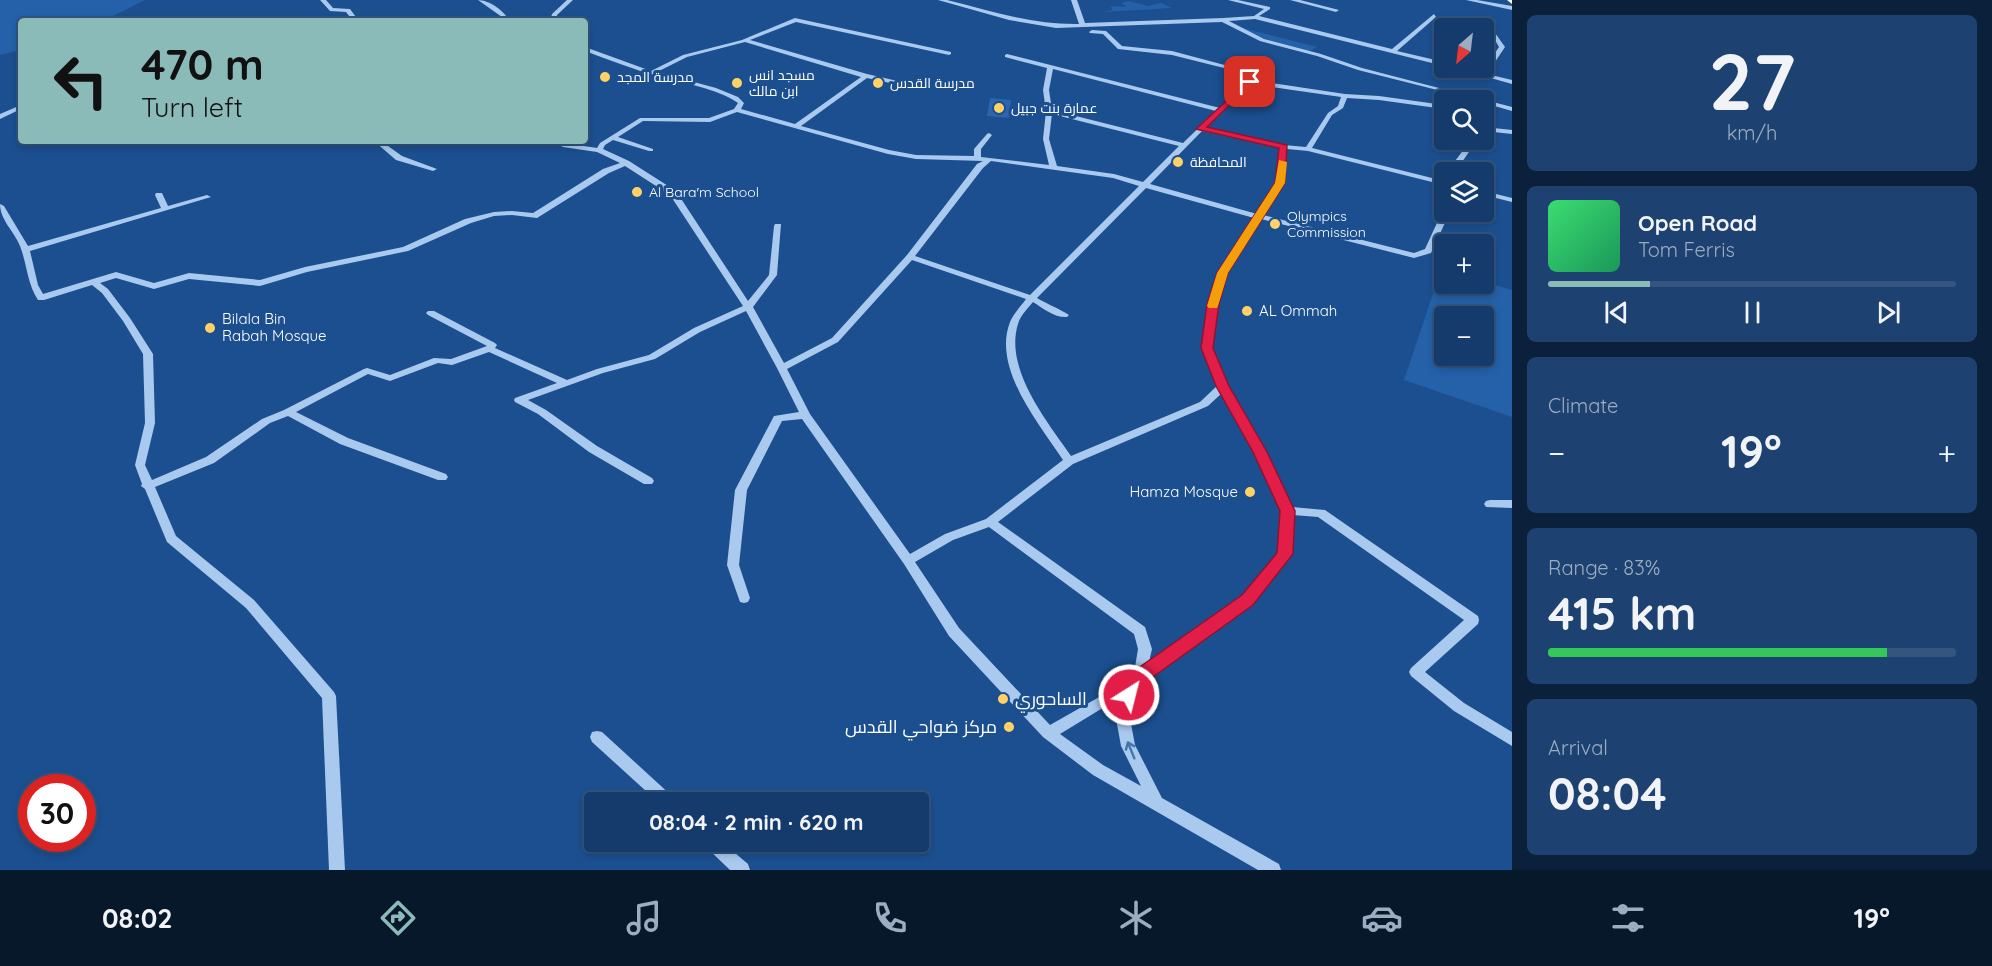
<!DOCTYPE html>
<meta charset="utf-8">
<style>
body{margin:0;font-family:Quicksand,Cairo,sans-serif;background:#1d4271;color:#f1f3f6;height:100vh;display:flex;flex-direction:column;font-size:22px;white-space:nowrap}
*{box-sizing:border-box;margin:0}
p{font-size:20px;color:#9dadc1}
.icon{flex:none;width:33px;height:33px;fill:none;stroke:currentColor;stroke-width:2;stroke-linecap:round;stroke-linejoin:round}
.map{position:relative;flex:1;overflow:hidden}
.details{display:flex;flex-direction:column;gap:15px;padding:15px;background:#0b203b;width:480px}
.details>*{flex:none}
.hud{position:absolute;left:18px;top:18px;width:570px;height:126px;border-radius:6px;box-shadow:0 3px 9px #0003,0 0 0 2px #33557e;background:#8bbbb9;color:#111;overflow:hidden}
.needle{width:39px;rotate:208deg}
.controls{position:absolute;left:1434px;top:18px;display:grid;gap:12px}
.controls a{display:grid;place-items:center;width:60px;height:60px;border-radius:6px;background:#143b6b;box-shadow:0 3px 9px #0003,0 0 0 2px #33557e;font-size:30px}
.speed{position:absolute;left:18px;top:774px;display:flex;gap:12px;font-size:30px;font-weight:700;text-align:center}
.speed>*{display:grid;place-content:center;width:78px;height:78px;border-radius:50%;background:#143b6b;box-shadow:0 3px 9px #0003,0 0 0 2px #33557e;line-height:1}
.speed .limit{border:9px solid #d22;background:#fff;color:#111}
.pin{position:absolute;display:grid;place-items:center;width:51px;height:51px;color:#fff;margin:-26px;border-radius:12px;box-shadow:0 3px 9px #0006}
.me{position:absolute;width:66px;margin:-33px;rotate:36deg;stroke-linejoin:round;filter:drop-shadow(0 0 4px #0008)}
.turn{display:flex;align-items:center;gap:21px;height:126px;padding:0 24px;font-size:27px}
.turn .icon{width:78px;height:78px;stroke-width:2.5}
.turn b{display:block;font-size:42px;line-height:51px}
.big{font-size:45px;font-weight:700;line-height:1.1}
.details .widget{flex:1;display:flex;flex-direction:column;justify-content:center;gap:9px;min-width:0;padding:0 21px;border-radius:9px;background:#1d4271}
.details .dial{align-items:center;gap:0}
.dial b{font-size:78px;line-height:1}
.song{display:flex;align-items:center;gap:18px}
.cover{width:72px;height:72px;border-radius:9px;background:linear-gradient(135deg,hsl(140 70% 55%),hsl(150 70% 35%))}
.played{height:6px;border-radius:3px;background:linear-gradient(90deg,#8bbbb9 25%,#33557e 25%)}
.keys{display:flex;justify-content:space-around;direction:ltr}
.heat{display:flex;justify-content:space-between;align-items:center;font-size:33px;direction:ltr}
.charge{height:9px;border-radius:4px;background:linear-gradient(90deg,#34c759 83%,#33557e 0)}
.trip{position:absolute;left:584px;top:792px;width:345px;height:60px;border-radius:6px;background:#143b6b;box-shadow:0 3px 9px #0003,0 0 0 2px #33557e;font-weight:700;line-height:60px;text-align:center}
.tabs{display:flex;height:96px;justify-content:space-around;align-items:center;background:#08182b;color:#9dadc1}
.tabs .icon{width:42px;height:42px}
.tabs .active{color:#8bbbb9}
.tabs b{font-size:27px;color:#f1f3f6}
main{display:flex;flex:1;min-height:0}
.map>svg:first-child{display:block}
.green{fill:#2461a8;fill-rule:evenodd}
.building{fill:#2a66ad}
.lines{fill:none;stroke-linecap:round;stroke-linejoin:round}
.minor{fill:#a9c9ee;fill-rule:evenodd}
.highway{fill:#fff;fill-rule:evenodd}
.oneway{stroke:#4674ac}
.route{fill:#e11d48;stroke:#92132f;stroke-width:1.5}
.slow{fill:#f59e0b}
.poi-dot{fill:#ffd166;stroke:#1b4f8f;stroke-width:2}
.labels{text-anchor:middle;stroke-width:6;stroke-linejoin:round;paint-order:stroke}
.far-poi-label{font-size:14px;fill:#fff;stroke:#1b4f8f;text-anchor:start}
.poi-label{font-size:15px;fill:#fff;stroke:#1b4f8f;text-anchor:start}
.near-poi-label{font-size:18px;fill:#fff;stroke:#1b4f8f;text-anchor:start}
</style>
<main>
<div class="map">
<svg width="1512" height="870" viewBox="0 0 1512 870">
<rect width="100%" height="100%" fill="#1b4f8f"/>
<g class="green">
<polygon points="0,0 145,0 103,21 21,21 21,50 0,55"/>
<polygon points="1130,1 1148,6 1161,3 1172,8 1104,12 1112,10 1111,6 1127,7 1121,3"/>
<polygon points="1242,28 1317,47 1309,51 1258,37"/>
<path d="M1441 270 1444 271V284L1484 282 1512 290V417L1404 380ZM1444 316H1484V356H1444Z"/>
</g>
<polygon class="building" points="990,98 1011,100 1009,118 987,116"/>
<g class="lines">
<g class="minor">
<polygon points="320,0 326,0 333,8 350,9 359,21 353,21 346,12 330,11"/>
<path d="M478 0C489 0 505 11 509 21H503L502 17Z"/>
<polygon points="567,0 573,0 557,15 556,21 550,21 552,14"/>
<path d="M938 0H947C991 11 1034 25 1079 24L1071 0H1077L1085 23 1223 18 1254 16 1264 9 1228 0H1238L1270 7V9L1259 16 1392 49 1434 14 1436 17 1397 51 1444 62V66L1255 19 1229 21 1264 39 1321 54 1362 68 1512 107V111L1484 103V100H1477L1358 70 1317 56 1260 41 1222 22 1056 28 1009 20Z"/>
<polygon points="1290,0 1300,0 1339,10 1336,12"/>
<polygon points="1466,0 1477,0 1512,6 1512,10"/>
<path d="M795 18 951 52V54L949 55 796 22 750 40 867 74 915 85 916 86 913 88 867 78 801 126 889 150 916 155 974 156V149L987 134 989 133 992 135 981 149V157L1049 165 1043 139 1046 111 1043 90 1047 68 1005 57V55L1007 54 1220 108 1246 82 1232 70 1172 55 1118 49 1103 34 1090 33 1089 32 1092 30 1106 31 1122 46 1172 51 1217 63 1236 68 1252 80 1345 94 1379 96 1444 105V109L1379 100 1347 98 1343 108 1332 115 1312 148 1444 181V185L1308 151 1287 149 1284 183 1263 215 1414 253 1425 249 1442 212 1444 210V212H1450L1431 253 1414 258 1261 219 1227 273 1217 304 1212 348 1228 386 1265 452 1292 507 1325 510 1478 616 1479 620 1478 624 1425 672 1464 703 1512 732V746L1454 711 1411 676 1409 672 1411 668 1464 620 1318 517 1293 515 1291 554 1252 604 1145 680 1129 713 1135 745 1162 798 1279 864 1281 870H1258L1093 775 1043 737 949 636 904 564 802 419 782 421 747 490 739 565 750 598 748 602 744 603 740 602 727 565 735 490 774 416 799 412 777 368 746 311 700 332 655 359 603 373 528 400 546 410 597 446 652 478 654 481 652 484H644L589 452 538 414 515 402 514 400 515 398 557 383 489 352 452 365 438 363 390 381 368 374 296 412 348 438 446 474 448 477 446 480H438L340 444 288 416 270 423 214 463 155 487 176 536 254 600 334 692 336 696 345 870H329L322 698 246 608 167 542 145 489 141 486 142 484 135 465 145 423 143 354 123 321 102 293 92 285 44 300H38C27 283 27 264 20 246 14 231 0 220 0 204L4 206 28 246 161 208 155 195 156 193H162L168 206 207 195 211 197 30 251 38 285 43 294 116 272 154 283 189 273 260 280 305 267 403 247 465 219 494 212 512 211 533 213 603 169 620 163 597 152 563 147 551 141 597 148 600 143 640 118H709L734 109 738 103C717 88 681 83 657 76 633 69 609 60 585 51V47L651 71 683 55 742 40ZM745 42 861 77 795 124 741 109 744 103 738 97 716 88 657 72 687 57ZM1053 69 1216 111 1183 143 1052 110 1049 90ZM1251 84 1341 97 1338 106 1328 113 1306 147 1284 145 1206 128ZM737 112 888 154 916 159 983 161 977 164 907 255 832 338 784 363 753 307 777 275 781 224H775L774 226 769 275 748 301 676 191 629 161 603 149 605 145 613 140 649 151H653V149L618 137 643 121 710 122ZM1052 114 1179 146 1143 182 1114 174 1057 166 1049 139ZM1202 131 1280 148 1276 183 1257 214 1150 184ZM991 161 1113 178 1139 186 1030 295 915 256 983 168ZM625 166 670 195 743 306 694 328 649 355 597 369 567 380 495 348 497 345 495 343 434 311H428L426 313 428 315 487 346 451 359 434 358 390 375 367 368 364 369 284 410 262 419 206 457 152 480 145 465 155 423 153 354 130 318 108 289 100 283 116 278 154 289 189 279 260 286 307 272 408 251 471 223 494 216 512 215 537 218 609 173ZM1146 188 1254 218 1219 273 1209 304 1202 348 1218 385 1200 402 1071 456C1047 421 1002 367 1019 321 1022 314 1028 308 1033 302 1044 309 1055 318 1067 317L1069 315C1060 309 1047 304 1037 298ZM912 260 1026 299C1021 306 1014 313 1010 322 992 368 1039 424 1063 460L986 519 945 534 910 554 810 414 787 369 838 342ZM1222 393 1255 452 1282 511 1279 553 1244 596 1149 662 1152 649 1145 627 998 522 1073 464 1208 406ZM989 527 1134 634 1138 649 1134 673 1101 696 1050 725 959 628 915 562 953 540ZM1124 695 1115 713 1121 746 1141 786 1103 765 1060 734Z"/>
<polygon points="1489,30 1493,30 1505,47 1487,74 1512,80 1512,84 1455,68 1463,68 1482,72 1499,47"/>
<polygon points="21,105 21,109 0,119 0,114"/>
<polygon points="1484,127 1512,130 1512,134 1484,131"/>
<polygon points="1471,140 1477,140 1460,165 1459,172 1453,172 1452,165"/>
<polygon points="374,141 381,141 402,156 437,169 433,171 396,160"/>
<polygon points="1484,191 1512,198 1512,202 1484,195"/>
<polygon points="1490,500 1512,500 1512,508 1486,507 1484,504 1486,501"/>
<polygon points="597,731 602,732 673,797 675,802 658,802 592,742 590,737 592,732"/>
<polygon points="703,842 722,842 748,864 750,870 730,870 706,847"/>
</g>
<polygon class="highway" points="1507,0 1512,0 1512,4"/>
</g>
<defs><path id="oneway-shaft" d="M-6 0H5M1.5-3L5.5 0L1.5 3" fill="none" stroke-width="1.6" stroke-linecap="round" stroke-linejoin="round" transform="scale(1.5)"/></defs>
<use class="oneway" href="#oneway-shaft" transform="translate(1131 750) rotate(-112)"/>
<polygon class="route" points="1250,79 1254,82 1252,83 1207,127 1287,145 1285,183 1228,273 1219,304 1213,348 1229,386 1267,452 1295,511 1293,554 1253,605 1146,682 1136,700 1129,703 1123,700 1120,695 1134,671 1242,595 1277,553 1280,511 1253,452 1216,386 1201,348 1207,304 1217,273 1275,183 1279,148 1196,129"/>
<polygon class="slow" points="1279,160 1287,162 1285,183 1228,273 1218,306 1217,308 1209,308 1207,306 1217,273 1275,183"/>
<g class="poi-dot">
<circle cx="605" cy="77" r="6"/>
<circle cx="737" cy="83" r="6"/>
<circle cx="878" cy="83" r="6"/>
<circle cx="999" cy="108" r="6"/>
<circle cx="1178" cy="162" r="6"/>
<circle cx="637" cy="192" r="6"/>
<circle cx="1275" cy="224" r="6"/>
<circle cx="1247" cy="311" r="6"/>
<circle cx="210" cy="328" r="6"/>
<circle cx="1250" cy="492" r="6"/>
<circle cx="1003" cy="699" r="6"/>
<circle cx="1009" cy="727" r="6"/>
</g>
<g class="labels">
<g class="far-poi-label">
<text x="749" y="80">مسجد انس<tspan x="749" dy="16">ابن مالك</tspan></text>
<text x="617" y="82">مدرسة المجد</text>
<text x="890" y="88">مدرسة القدس</text>
<text x="1011" y="113">عمارة بنت جبيل</text>
<text x="1190" y="167">المحافظة</text>
<text x="649" y="197">Al Bara'm School</text>
<text x="1287" y="221">Olympics<tspan x="1287" dy="16">Commission</tspan></text>
</g>
<g class="poi-label">
<text x="1259" y="316">AL Ommah</text>
<text x="222" y="324">Bilala Bin<tspan x="222" dy="17">Rabah Mosque</tspan></text>
<text x="1238" y="497" text-anchor="end">Hamza Mosque</text>
</g>
<g class="near-poi-label">
<text x="1015" y="705">الساحوري</text>
<text x="997" y="733" text-anchor="end">مركز ضواحي القدس</text>
</g>
</g>
</svg>
<div class="controls">
<a><svg class="needle" viewBox="-14 -14 28 28"><path d="M0-13l5 13h-10z" fill="#e53935"/><path d="M0 13l5-13h-10z" fill="#9dadc1"/></svg></a>
<a><svg class="icon" aria-label="search" viewBox="0 0 24 24"><circle cx="10" cy="10" r="6"/><path d="M15 15l6 6"/></svg></a>
<a><svg class="icon" aria-label="layers" viewBox="0 0 24 24"><path d="M12 4l9 5-9 5-9-5zM3 14l9 5 9-5"/></svg></a>
<a>+</a>
<a>−</a>
</div>
<div class="speed"><div class="limit">30</div></div>
<div class="pin" style="left:1250px;top:82px;background:#d93025"><svg class="icon" aria-label="arrive" viewBox="0 0 24 24"><path d="M6 21V4h12l-3 4 3 4H6"/></svg></div>
<svg class="me" style="left:1129px;top:695px" viewBox="-20 -20 40 40"><circle r="17" fill="#e11d48" stroke="#fff" stroke-width="3"/><path d="M0-11L8 9 0 5-8 9z" fill="#fff"/></svg>
<div class="trip">08:04 · 2 min · 620 m</div>
<div class="hud">
<div class="turn"><svg class="icon" aria-label="left" viewBox="0 0 24 24"><path d="M17 20v-9H6M10 6l-5 5 5 5"/></svg><div><b>470 m</b>Turn left</div></div>
</div>
</div>
<section class="details">
<div class="widget dial"><b>27</b><p>km/h</p></div>
<div class="widget">
<div class="song"><i class="cover"></i><div><b>Open Road</b><p>Tom Ferris</p></div></div>
<div class="played"></div>
<div class="keys"><svg class="icon" aria-label="previous" viewBox="0 0 24 24"><path d="M18 5L8 12l10 7zM5 5v14"/></svg><svg class="icon" aria-label="pause" viewBox="0 0 24 24"><path d="M8 5v14M16 5v14"/></svg><svg class="icon" aria-label="next" viewBox="0 0 24 24"><path d="M6 5l10 7-10 7zM19 5v14"/></svg></div>
</div>
<div class="widget"><p>Climate</p>
<div class="heat"><a>−</a><b class="big">19°</b><a>+</a></div>
</div>
<div class="widget"><p>Range · 83%</p><b class="big">415 km</b><div class="charge"></div></div>
<div class="widget"><p>Arrival</p><b class="big">08:04</b></div>
</section>
</main>
<nav class="tabs">
<b>08:02</b>
<svg class="icon active" aria-label="directions" viewBox="0 0 24 24"><path d="M12 3l9 9-9 9-9-9zM9 14v-3h6M13 9l2 2-2 2"/></svg>
<svg class="icon" aria-label="music" viewBox="0 0 24 24"><path d="M9 18V5l10-2v13"/><circle cx="6" cy="18" r="3"/><circle cx="16" cy="16" r="3"/></svg>
<svg class="icon" aria-label="phone" viewBox="0 0 24 24"><path d="M5 4h4l2 5-3 2q2 4 5 5l2-3 5 2v4C11 20 4 13 5 4z"/></svg>
<svg class="icon" aria-label="climate" viewBox="0 0 24 24"><path d="M12 3v18M4 7l16 10M4 17L20 7"/></svg>
<svg class="icon" aria-label="car" viewBox="0 0 24 24"><path d="M5 17H2v-5l4-1 3-4h7l3 4 3 1v5h-3M9 17h6M6 11h13"/><circle cx="7" cy="17" r="2"/><circle cx="17" cy="17" r="2"/></svg>
<svg class="icon" aria-label="filters" viewBox="0 0 24 24"><path d="M4 7h16M4 17h16"/><circle cx="9" cy="7" r="2"/><circle cx="15" cy="17" r="2"/></svg>
<b>19°</b>
</nav>
